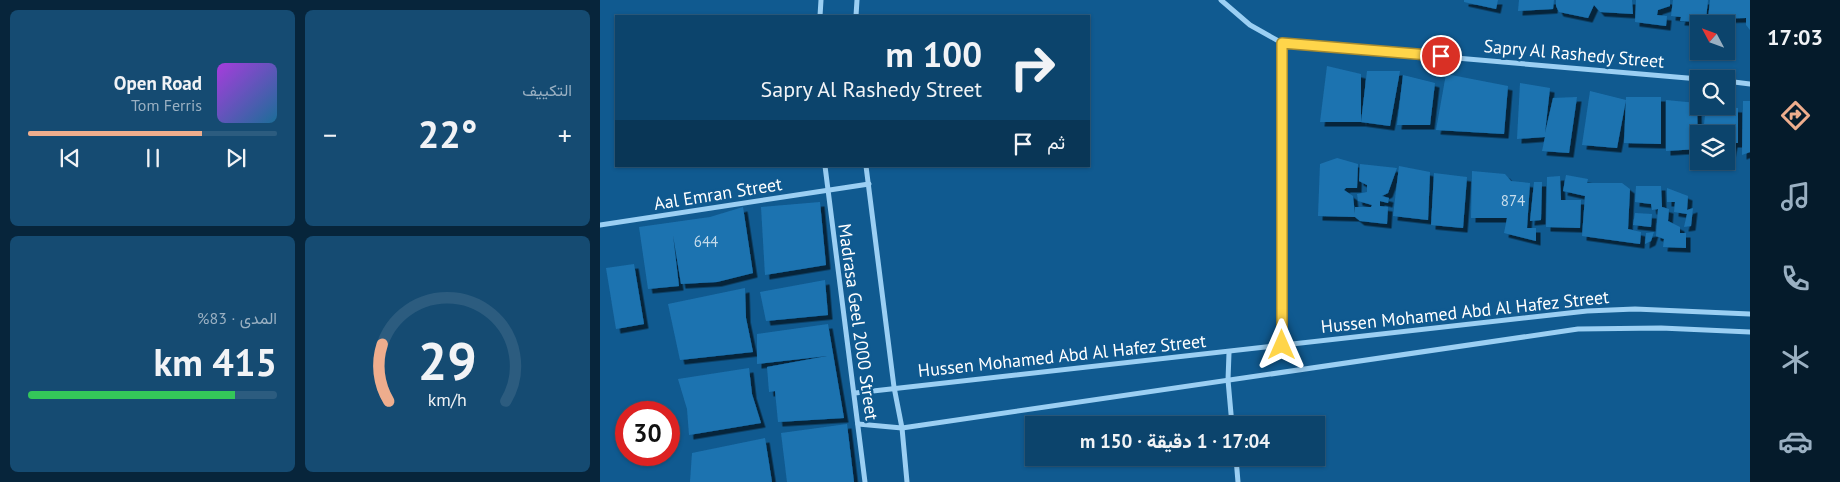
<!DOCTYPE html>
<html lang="ar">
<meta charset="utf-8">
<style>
body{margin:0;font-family:"PT Sans",Vazirmatn,sans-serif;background:#154b72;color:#f1f3f6;direction:rtl;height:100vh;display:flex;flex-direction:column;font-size:19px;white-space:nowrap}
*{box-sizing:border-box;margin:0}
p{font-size:16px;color:#9ab0c2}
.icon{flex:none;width:28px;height:28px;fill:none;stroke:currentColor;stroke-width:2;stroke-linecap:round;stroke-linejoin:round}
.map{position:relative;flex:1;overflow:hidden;direction:ltr}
.side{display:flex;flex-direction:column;gap:10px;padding:10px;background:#07253b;width:600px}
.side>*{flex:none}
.top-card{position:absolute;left:15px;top:15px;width:475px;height:152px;border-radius:0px;box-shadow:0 1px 4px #0004,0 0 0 1px #2c5c7f;direction:rtl;background:#0c446c;color:#f1f3f6;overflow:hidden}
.needle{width:32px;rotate:311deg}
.fabs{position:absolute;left:1090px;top:15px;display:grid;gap:10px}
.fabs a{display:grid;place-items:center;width:45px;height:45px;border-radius:0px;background:#0c446c;box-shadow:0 1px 4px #0004,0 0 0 1px #2c5c7f;font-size:25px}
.speed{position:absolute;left:15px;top:401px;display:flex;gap:10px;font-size:25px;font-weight:700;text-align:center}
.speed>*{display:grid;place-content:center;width:65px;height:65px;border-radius:50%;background:#0c446c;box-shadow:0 1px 4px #0004,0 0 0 1px #2c5c7f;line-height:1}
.speed .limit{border:8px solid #d22;background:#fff;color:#111}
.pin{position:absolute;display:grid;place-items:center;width:42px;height:42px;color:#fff;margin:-21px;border:2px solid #fff;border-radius:50%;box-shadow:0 1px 5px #0007}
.me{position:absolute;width:55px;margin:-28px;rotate:0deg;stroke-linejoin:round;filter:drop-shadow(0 0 4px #0008)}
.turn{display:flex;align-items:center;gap:18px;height:105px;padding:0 25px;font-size:22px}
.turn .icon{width:65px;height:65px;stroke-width:2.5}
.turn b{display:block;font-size:35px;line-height:42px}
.then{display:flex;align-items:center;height:48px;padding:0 25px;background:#0003;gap:10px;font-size:19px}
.big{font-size:38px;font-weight:800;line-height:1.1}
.side .card{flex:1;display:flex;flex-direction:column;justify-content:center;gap:8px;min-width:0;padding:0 18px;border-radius:8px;background:#154b72}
.side .dial{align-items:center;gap:0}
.dial svg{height:130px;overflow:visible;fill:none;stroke:#2c5c7f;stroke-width:7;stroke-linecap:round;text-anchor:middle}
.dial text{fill:#f1f3f6;stroke:none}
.song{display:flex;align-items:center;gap:15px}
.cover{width:60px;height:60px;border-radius:8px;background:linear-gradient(135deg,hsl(280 70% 55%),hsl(200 70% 35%))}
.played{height:5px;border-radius:2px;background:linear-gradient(90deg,#eead8d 70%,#2c5c7f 70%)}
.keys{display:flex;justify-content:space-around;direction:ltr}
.heat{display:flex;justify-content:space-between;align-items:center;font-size:28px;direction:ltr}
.charge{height:8px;border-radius:4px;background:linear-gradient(90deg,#34c759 83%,#2c5c7f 0)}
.side .tiles{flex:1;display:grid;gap:10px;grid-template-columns:repeat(2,1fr)}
.trip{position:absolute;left:425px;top:416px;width:300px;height:50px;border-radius:0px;background:#0c446c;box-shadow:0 1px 4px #0004,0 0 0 1px #2c5c7f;font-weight:800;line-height:50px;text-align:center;direction:rtl}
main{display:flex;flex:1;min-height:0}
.tab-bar{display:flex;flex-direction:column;width:90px;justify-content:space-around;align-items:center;background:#051b2b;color:#9ab0c2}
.tab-bar .icon{width:35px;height:35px}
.tab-bar .selected{color:#eead8d}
.tab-bar b{font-size:22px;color:#f1f3f6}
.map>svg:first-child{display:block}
.building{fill:#1d73b0;filter:url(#shadow)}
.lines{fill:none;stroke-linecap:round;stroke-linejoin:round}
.minor{stroke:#9bcff3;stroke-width:5}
.route-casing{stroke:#a68a30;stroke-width:12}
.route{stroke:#ffd54a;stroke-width:9}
.labels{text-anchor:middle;stroke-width:5;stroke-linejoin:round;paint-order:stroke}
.number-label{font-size:15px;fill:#c6dceb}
.street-label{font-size:18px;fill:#fff;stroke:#105a90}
</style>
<main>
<nav class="tab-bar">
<b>17:03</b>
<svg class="icon selected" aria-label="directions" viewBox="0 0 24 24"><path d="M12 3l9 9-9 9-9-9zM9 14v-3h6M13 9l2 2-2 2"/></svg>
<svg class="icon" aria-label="music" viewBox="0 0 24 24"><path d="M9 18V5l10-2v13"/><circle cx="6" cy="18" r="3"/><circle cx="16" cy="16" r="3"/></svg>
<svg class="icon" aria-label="phone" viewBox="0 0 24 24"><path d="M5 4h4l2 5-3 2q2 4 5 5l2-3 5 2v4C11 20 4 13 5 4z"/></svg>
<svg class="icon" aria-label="climate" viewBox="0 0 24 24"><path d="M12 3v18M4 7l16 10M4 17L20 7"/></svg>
<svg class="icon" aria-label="car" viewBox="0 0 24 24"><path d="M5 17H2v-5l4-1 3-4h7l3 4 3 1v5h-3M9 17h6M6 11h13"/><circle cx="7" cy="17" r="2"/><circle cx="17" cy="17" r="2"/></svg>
</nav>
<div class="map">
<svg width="1150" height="482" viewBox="0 0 1150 482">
<defs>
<filter id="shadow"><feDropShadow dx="4.5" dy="4.5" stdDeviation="0" flood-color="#0009"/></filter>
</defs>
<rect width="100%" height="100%" fill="#105a90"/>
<g class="building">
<polygon points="864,0 898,0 896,9 864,2"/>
<polygon points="919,0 954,0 953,9 918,11"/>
<polygon points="956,0 1032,0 1033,14 1000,12 994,5 988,18 959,12 956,6"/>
<polygon points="1036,0 1070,0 1070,6 1058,10 1057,15 1067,16 1066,26 1035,22"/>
<polygon points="1073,0 1108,0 1106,19 1100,19 1102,22 1080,21 1081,17 1071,16"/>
<polygon points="1110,0 1150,0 1150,30 1146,25 1146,18 1108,19"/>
<polygon points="727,66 761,74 761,122 767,71 800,71 790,126 761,122 720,122"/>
<polygon points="846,74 908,86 904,134 836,130"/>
<polygon points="803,75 835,83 830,125 797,125"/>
<polygon points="920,83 950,88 945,133 953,98 977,97 969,153 942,151 945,137 917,139"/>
<polygon points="990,91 1026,100 1017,148 982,145"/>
<polygon points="1026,97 1061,97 1061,144 1024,143"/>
<polygon points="1066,100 1097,103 1098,149 1066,151"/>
<polygon points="1143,101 1150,101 1150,152 1142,155"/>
<polygon points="1106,106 1138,108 1138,143 1133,143 1131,153 1126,152 1126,134 1103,134"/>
<polygon points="737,158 758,164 757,188 746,188 744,190 753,196 755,214 755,207 771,207 772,205 758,201 757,194 767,192 767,185 759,181 760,164 797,168 788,193 782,196 789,198 788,203 780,201 780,206 788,207 787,224 760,221 755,217 718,216 720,164"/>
<polygon points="799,166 830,172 828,220 793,216"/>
<polygon points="872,171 905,174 911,181 930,183 927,228 936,228 936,241 904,233 907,218 871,218"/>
<polygon points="834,173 867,177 863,228 831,225"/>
<polygon points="966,175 988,179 987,183 1022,183 1030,189 1028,229 1041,232 1040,244 982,236 985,196 963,191"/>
<polygon points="960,176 961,200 981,200 980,228 946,227 947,177"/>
<polygon points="934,182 942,182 941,220 930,221"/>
<polygon points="1036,186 1061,186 1062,207 1069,209 1068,221 1080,227 1080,233 1086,233 1086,248 1063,247 1064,239 1056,236 1058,209 1052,210 1051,204 1035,202"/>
<polygon points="1067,188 1088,196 1087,210 1093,208 1091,226 1084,227 1087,214 1074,212 1075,202 1067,202"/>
<polygon points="220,202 226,265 165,275 161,207"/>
<polygon points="143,207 153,273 117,282 81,284 73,235 79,286 48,289 39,227 110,217"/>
<polygon points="1035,213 1052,214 1051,227 1033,225"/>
<polygon points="1054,232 1051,241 1045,244 1046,233"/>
<polygon points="34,264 44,324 16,329 6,268"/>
<polygon points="225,280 228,315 166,321 160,292"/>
<polygon points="145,288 146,318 153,352 80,360 68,304"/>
<polygon points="228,324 244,418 178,422 175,391 169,392 167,367 227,356 157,364 157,334"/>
<polygon points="149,368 152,394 161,423 89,435 87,409 78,379"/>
<polygon points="247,424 254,482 187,482 181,433"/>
<polygon points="165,438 172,482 90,482 92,453"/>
</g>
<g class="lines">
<g class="minor">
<polyline points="621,0 650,25 682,43 1099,79"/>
<polyline points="220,16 221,0"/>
<polyline points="256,16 257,0"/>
<polyline points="682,43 682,345"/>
<polyline points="1126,81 1150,84"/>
<polyline points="225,166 265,482"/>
<polyline points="266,166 294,387 302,428 307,482"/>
<polyline points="0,225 269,184"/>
<polyline points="629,353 628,380 632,425"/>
<polyline points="255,393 987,311 1035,309 1150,314"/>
<polyline points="258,424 302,428 978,329 1061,328 1150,332"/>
<polyline points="636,458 638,482"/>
</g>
</g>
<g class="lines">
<g class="route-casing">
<polyline id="route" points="682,345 682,43 841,56"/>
</g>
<use href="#route" class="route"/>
</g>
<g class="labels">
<g class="number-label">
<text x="913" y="206">874</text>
<text x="106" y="247">644</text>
</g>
<g class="street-label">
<text transform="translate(974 54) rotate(5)" y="6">Sapry Al Rashedy Street</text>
<text transform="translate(118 194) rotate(-9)" y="6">Aal Emran Street</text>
<text transform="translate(865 312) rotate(-6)" y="6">Hussen Mohamed Abd Al Hafez Street</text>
<text transform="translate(258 322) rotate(82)" y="6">Madrasa Geel 2000 Street</text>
<text transform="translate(462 356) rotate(-6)" y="6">Hussen Mohamed Abd Al Hafez Street</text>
</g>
</g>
</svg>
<div class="fabs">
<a><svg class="needle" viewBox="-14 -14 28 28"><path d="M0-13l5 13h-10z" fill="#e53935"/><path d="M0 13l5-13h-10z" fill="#9ab0c2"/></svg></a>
<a><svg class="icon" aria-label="search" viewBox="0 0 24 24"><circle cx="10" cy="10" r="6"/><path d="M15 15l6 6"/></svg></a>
<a><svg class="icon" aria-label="layers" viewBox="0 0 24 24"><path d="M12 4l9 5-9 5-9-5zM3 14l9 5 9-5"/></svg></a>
</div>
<div class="speed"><div class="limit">30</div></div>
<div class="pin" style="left:841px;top:56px;background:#d93025"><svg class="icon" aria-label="arrive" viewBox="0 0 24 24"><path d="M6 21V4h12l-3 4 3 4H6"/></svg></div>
<svg class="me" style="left:682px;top:345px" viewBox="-20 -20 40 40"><path d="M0-17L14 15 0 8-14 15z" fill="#ffd54a" stroke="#fff" stroke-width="4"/></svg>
<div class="trip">17:04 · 1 دقيقة · 150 m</div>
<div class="top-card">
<div class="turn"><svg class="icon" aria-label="right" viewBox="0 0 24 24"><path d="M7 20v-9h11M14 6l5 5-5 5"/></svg><div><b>100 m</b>Sapry Al Rashedy Street</div></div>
<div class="then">ثم<svg class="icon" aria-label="arrive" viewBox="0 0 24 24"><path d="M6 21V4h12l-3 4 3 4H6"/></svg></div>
</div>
</div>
<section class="side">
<div class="tiles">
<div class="card"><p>التكييف</p>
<div class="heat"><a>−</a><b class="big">22°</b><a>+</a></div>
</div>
<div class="card">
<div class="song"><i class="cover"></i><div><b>Open Road</b><p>Tom Ferris</p></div></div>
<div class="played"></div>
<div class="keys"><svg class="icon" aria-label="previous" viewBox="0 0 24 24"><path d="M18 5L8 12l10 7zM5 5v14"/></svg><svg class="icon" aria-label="pause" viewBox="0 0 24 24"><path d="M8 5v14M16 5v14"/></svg><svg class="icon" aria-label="next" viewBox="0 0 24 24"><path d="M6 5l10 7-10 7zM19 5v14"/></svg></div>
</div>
<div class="card dial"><svg viewBox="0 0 100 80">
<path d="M14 69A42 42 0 1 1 86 69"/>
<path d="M14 69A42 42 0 0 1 10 34" stroke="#eead8d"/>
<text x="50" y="56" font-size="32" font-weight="700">29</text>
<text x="50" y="72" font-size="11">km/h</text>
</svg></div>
<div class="card"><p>المدى · 83%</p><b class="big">415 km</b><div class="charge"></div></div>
</div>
</section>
</main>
